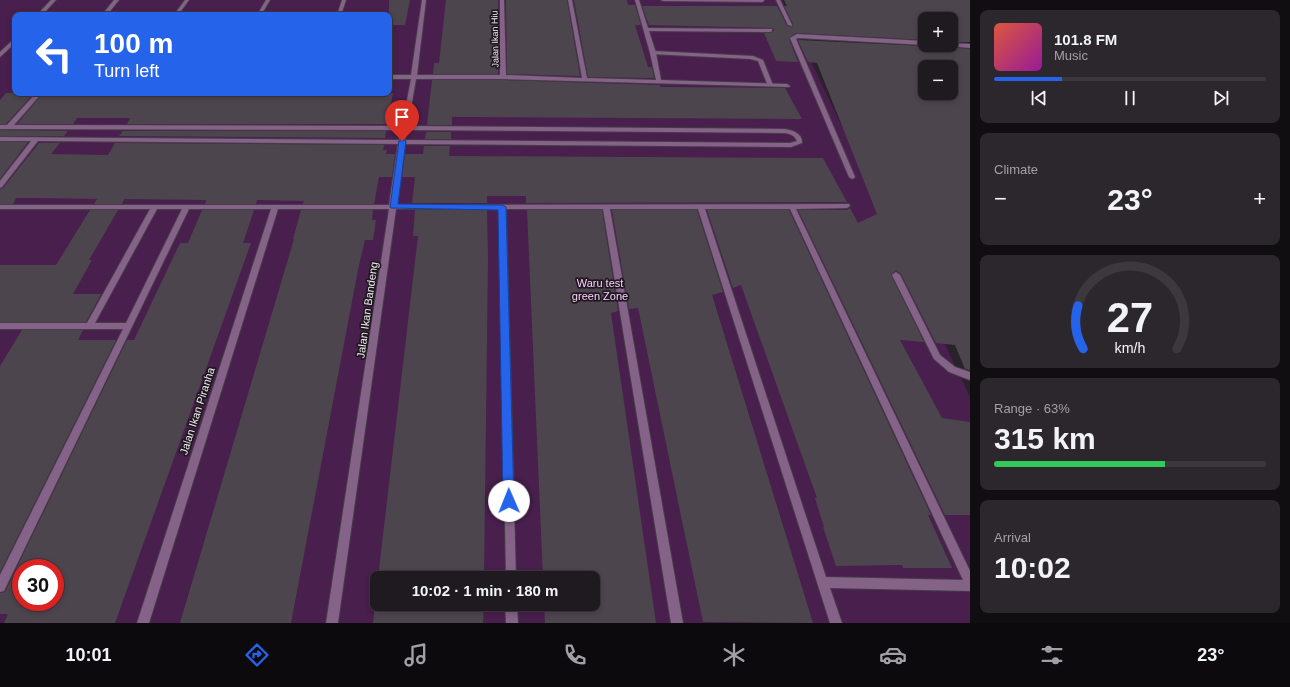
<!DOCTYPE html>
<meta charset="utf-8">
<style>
body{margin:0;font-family:Arial,sans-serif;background:#2c272d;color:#f1f3f6;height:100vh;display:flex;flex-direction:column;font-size:15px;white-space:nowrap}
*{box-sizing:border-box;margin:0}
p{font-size:13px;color:#a1a1a5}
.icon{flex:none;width:22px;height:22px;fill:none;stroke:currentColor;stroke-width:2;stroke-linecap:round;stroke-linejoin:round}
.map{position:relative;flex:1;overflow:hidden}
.drawer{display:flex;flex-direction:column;gap:10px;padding:10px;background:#110e12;width:320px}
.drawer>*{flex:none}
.guide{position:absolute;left:12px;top:12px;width:380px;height:84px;border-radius:8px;box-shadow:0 2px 6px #0003,0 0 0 1px #3c383e;background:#2563eb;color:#fff;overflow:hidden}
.buttons{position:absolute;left:918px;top:12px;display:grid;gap:8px}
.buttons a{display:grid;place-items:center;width:40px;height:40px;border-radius:8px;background:#1f1a20;box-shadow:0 2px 6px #0003,0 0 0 1px #3c383e;font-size:20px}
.speed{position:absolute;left:12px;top:559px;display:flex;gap:8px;font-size:20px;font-weight:700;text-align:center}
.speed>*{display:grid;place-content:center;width:52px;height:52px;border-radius:50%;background:#1f1a20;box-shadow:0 2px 6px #0003,0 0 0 1px #3c383e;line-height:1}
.speed .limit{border:6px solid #d22;background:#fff;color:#111}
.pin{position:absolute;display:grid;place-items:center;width:34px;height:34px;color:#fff;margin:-41px -17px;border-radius:50% 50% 50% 0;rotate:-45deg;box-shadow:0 0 4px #0007}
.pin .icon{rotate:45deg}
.me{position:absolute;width:44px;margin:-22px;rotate:359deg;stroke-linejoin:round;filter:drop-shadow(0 0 3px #0008)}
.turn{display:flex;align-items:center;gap:14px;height:84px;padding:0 16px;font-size:18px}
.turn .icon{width:52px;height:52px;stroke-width:2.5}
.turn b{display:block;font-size:28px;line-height:34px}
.big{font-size:30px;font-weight:600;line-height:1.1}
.drawer .widget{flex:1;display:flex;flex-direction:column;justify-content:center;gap:6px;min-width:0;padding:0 14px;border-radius:8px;background:#2c272d}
.drawer .dial{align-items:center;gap:0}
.dial svg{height:104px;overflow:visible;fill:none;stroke:#3c383e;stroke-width:7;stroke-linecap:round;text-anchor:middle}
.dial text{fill:#f1f3f6;stroke:none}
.song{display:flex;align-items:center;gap:12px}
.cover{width:48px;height:48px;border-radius:6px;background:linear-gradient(135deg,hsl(10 70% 55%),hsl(300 70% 35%))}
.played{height:4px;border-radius:2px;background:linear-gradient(90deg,#2563eb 25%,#3c383e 25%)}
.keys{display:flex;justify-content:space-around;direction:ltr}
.heat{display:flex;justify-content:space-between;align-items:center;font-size:22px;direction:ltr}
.charge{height:6px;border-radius:3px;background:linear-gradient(90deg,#34c759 63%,#3c383e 0)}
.trip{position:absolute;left:370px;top:571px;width:230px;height:40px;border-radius:8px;background:#1f1a20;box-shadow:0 2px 6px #0003,0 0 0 1px #3c383e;font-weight:600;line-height:40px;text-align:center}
.menu{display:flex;height:64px;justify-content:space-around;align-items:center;background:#0c0a0d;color:#a1a1a5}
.menu .icon{width:28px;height:28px}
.menu .on{color:#2563eb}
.menu b{font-size:18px;color:#f1f3f6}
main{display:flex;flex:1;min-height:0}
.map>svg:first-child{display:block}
.green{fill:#491f4d;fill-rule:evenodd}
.building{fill:#4d454e;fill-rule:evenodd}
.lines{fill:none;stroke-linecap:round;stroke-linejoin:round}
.service-casing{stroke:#453e46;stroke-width:2}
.minor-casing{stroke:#453e46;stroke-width:2}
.service{fill:#856288;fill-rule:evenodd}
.minor{fill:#856288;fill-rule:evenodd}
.route{fill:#2563eb;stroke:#184099}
.labels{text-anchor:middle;stroke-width:3.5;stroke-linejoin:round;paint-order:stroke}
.far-street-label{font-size:9px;fill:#eee9ef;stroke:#201820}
.park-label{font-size:11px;fill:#fbd0fe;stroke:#201820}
.street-label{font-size:11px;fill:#eee9ef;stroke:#201820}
</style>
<main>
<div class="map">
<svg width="970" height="623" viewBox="0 0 970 623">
<rect width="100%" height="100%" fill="#29222a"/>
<path class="green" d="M0 0H782L970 397V623H0ZM15 15H389V93H15ZM21 568H55V602H21ZM377 578H593V604H377Z"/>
<g class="building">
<polygon points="389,0 410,0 405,25 389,25"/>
<polygon points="446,0 498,0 498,74 433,74 434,63 439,63"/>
<polygon points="506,0 567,0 580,76 507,74"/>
<polygon points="574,0 627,0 628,5 635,5 641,25 635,25 648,67 652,67 654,78 588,77"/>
<polygon points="784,0 970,0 970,42 951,42 951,19 925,19 925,40 796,33 789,39 798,62 776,61 764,33 773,32 774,29 772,28 649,25 642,6 777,6 787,26 793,27 793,24 784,6 787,6"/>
<path d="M798 40 925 46 926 45H946L949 47 970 49V370L965 369 955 345 936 343 901 274 896 270 891 275 924 342 900 340 942 418 970 422V515H945L798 210H847L850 208 858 223 877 214 817 63 808 62ZM925 67H951V93H925Z"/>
<polygon points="432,80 503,80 660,85 660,87 785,88 802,119 452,117 452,125 427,125"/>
<polygon points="6,93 34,93 6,124 0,124 0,100"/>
<polygon points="43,93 393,93 387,124 127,124 130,118 77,118 73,124 17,124"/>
<polygon points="0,130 68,131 64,136 0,136"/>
<polygon points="123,131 386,131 385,138 119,136"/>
<polygon points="426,132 451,132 451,139 425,139"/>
<polygon points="0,142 28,142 0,179"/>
<polygon points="39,143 60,143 51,154 108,155 115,143 384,145 383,150 387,150 386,154 395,154 392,177 379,177 374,204 303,204 304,201 257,200 256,204 205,204 206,200 124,199 122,204 94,204 97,199 37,198 16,198 13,204 0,204 0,189 3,188"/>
<polygon points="424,146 450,146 449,156 823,158 847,202 526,203 526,196 487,196 487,203 412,203 415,177 402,177 405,154 423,154"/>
<polygon points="90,210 118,210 89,260 92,260 73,294 101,294 86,322 0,322 0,265 56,265"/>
<path d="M202 210H254L243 243H251L115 623H4L8 614H0V593L5 592 127 340H134L180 243H188ZM21 568H55V602H21Z"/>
<polygon points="301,210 373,210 372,220 376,220 373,240 365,240 358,270 291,623 180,623 294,239 293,239"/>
<polygon points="415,210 487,210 488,258 484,578 378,578 418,236 413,236"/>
<polygon points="527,210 602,210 618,311 611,313 656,623 545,623 544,604 593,604 593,578 543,578"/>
<polygon points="612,210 697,210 723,292 712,295 813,623 703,622 638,308 629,309"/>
<polygon points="707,210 789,210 931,515 928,515 952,568 903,568 902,565 836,566 823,527 824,527 815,498 817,498 741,285 733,288"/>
<polygon points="22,330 83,330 78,340 116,340 0,572 0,366"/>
<polygon points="377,585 377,604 484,604 483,623 373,623"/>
</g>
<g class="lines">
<g class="service-casing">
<g id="service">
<polygon points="776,0 780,0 792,25 792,26 788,25"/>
<polygon points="797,34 925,41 925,45 798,38 796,39 855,177 854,178 852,179 849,177 790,38"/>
<polygon points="951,43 970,44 970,48 949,46 948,45 951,45"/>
<polygon points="653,51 753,56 763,60 773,85 768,86 758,61 750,59 651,54 650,53"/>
<polygon points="896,272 900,275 940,355 955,367 970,372 970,380 949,372 934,359 892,275"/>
</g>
</g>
<g class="minor-casing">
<g id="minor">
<polygon points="51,0 56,0 42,15 37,15"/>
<polygon points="114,0 119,0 107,15 102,15"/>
<polygon points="185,0 189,0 178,15 174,15"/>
<polygon points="266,0 270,0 261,15 257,15"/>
<polygon points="342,0 346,0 341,15 337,15"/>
<path d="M422 0H426L417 75H500V0H504L506 75 582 78 568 0H572L587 78 656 80 650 53 635 0H639L648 28 772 29V31L770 32 649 31 656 53 661 80 787 84 790 86 789 87 503 79H416L408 126 784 129C793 130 803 134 802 143L791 147 405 144 396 205 849 204 850 206 847 208 796 209 970 571V591L830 588 842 623H830L698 209H610L683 623H671L603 209H506L516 578H506L499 209H396L338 623H326L389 209H278L149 623H137L271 209H189L4 591 0 592V575L123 329H0V323H87L150 209H0V205H389L398 144 38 141 2 187 0 188V181L31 141H0V137L399 140 401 130 0 129V125H7L36 93H42L14 125 402 126 411 79H389V75H411ZM407 130 781 133C788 133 794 134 797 141L790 143 405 140ZM157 209H182L126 323H95ZM705 209H790L963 580 826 577Z"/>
<polygon points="661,0 764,0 764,1 762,2 663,1"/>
<polygon points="15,38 15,43 0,57 0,52"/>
<polygon points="505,604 517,604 518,623 506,623"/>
</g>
</g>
<use href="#service" class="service"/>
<use href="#minor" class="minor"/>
</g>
<polygon class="route" points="402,139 406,141 398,204 502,205 506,207 514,501 513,505 509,506 505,505 503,501 498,210 391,208 390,207 399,141"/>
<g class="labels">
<g class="far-street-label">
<text transform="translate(495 39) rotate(-91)" y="3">Jalan Ikan Hiu</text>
</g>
<g class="park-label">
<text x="600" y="287">Waru test<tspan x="600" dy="13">green Zone</tspan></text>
</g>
<g class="street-label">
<text transform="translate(367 310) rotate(-82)" y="4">Jalan Ikan Bandeng</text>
<text transform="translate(197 411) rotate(-72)" y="4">Jalan Ikan Piranha</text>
</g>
</g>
</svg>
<div class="buttons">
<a>+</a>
<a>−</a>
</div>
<div class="speed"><div class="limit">30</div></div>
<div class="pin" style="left:402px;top:141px;background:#d93025"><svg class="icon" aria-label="arrive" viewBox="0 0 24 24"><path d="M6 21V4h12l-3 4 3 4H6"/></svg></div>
<svg class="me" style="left:509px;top:501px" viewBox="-20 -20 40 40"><circle r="19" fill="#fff"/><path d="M0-13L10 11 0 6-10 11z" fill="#2563eb"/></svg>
<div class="trip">10:02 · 1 min · 180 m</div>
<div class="guide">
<div class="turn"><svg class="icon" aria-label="left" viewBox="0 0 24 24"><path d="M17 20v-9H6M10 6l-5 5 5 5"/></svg><div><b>100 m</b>Turn left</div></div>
</div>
</div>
<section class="drawer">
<div class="widget">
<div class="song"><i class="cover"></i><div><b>101.8 FM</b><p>Music</p></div></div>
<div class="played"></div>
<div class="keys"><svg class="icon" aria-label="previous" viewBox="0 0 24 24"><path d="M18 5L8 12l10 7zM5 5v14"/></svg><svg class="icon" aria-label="pause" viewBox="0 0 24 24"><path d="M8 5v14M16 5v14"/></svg><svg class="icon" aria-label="next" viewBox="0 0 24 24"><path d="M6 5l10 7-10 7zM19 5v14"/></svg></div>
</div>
<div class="widget"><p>Climate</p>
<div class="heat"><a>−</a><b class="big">23°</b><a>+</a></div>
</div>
<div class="widget dial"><svg viewBox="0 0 100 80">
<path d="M14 69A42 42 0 1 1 86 69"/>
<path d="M14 69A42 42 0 0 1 10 36" stroke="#2563eb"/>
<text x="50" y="56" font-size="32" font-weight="700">27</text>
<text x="50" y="72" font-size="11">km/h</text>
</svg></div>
<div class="widget"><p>Range · 63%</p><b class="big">315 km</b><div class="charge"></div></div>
<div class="widget"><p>Arrival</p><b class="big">10:02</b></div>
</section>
</main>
<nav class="menu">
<b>10:01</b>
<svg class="icon on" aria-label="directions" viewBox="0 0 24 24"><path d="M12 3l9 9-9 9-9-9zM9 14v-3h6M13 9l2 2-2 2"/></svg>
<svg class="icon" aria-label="music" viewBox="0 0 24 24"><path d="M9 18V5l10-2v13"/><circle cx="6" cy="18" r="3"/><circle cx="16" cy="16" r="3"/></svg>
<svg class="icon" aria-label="phone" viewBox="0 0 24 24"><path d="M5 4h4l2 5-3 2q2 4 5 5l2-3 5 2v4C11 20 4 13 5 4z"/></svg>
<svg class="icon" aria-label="climate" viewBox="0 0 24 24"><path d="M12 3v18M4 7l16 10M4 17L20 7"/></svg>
<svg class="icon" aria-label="car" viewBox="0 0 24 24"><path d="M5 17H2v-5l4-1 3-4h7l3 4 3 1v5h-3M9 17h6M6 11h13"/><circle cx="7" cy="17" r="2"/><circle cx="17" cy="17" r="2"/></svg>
<svg class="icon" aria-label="filters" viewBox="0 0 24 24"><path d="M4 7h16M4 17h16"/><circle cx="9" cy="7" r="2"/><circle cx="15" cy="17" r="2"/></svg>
<b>23°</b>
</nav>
